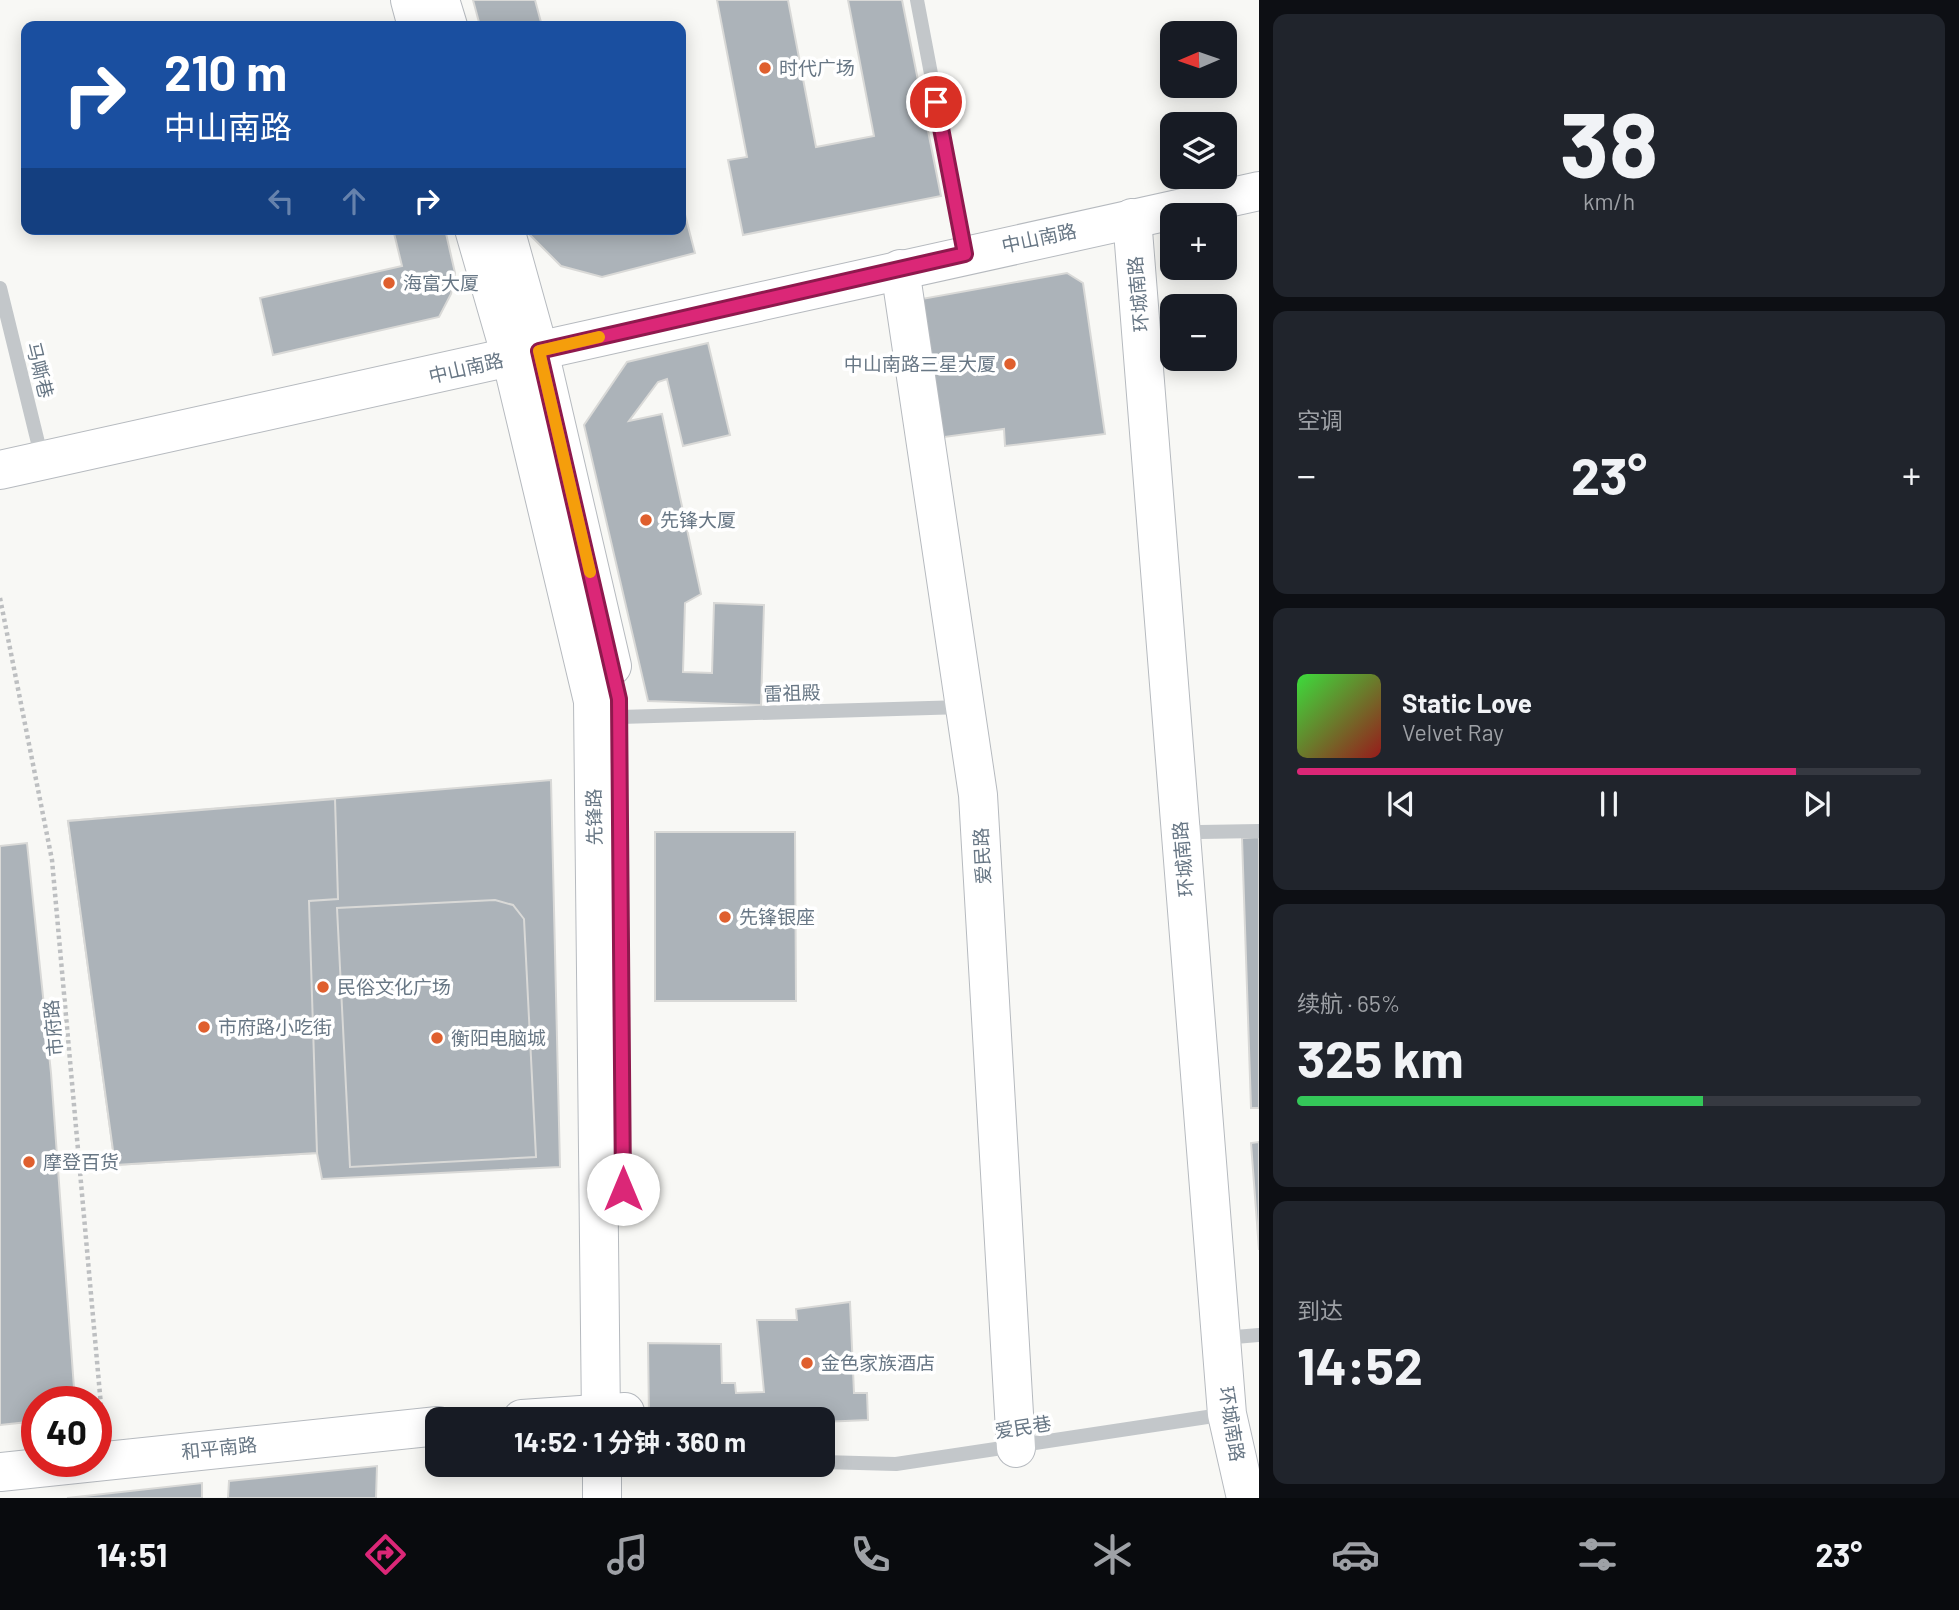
<!DOCTYPE html>
<html lang="zh">
<meta charset="utf-8">
<style>
body{margin:0;font-family:Barlow,"Noto Sans SC",sans-serif;background:#20242c;color:#f1f3f6;height:100vh;display:flex;flex-direction:column;font-size:26px;white-space:nowrap}
*{box-sizing:border-box;margin:0}
p{font-size:23px;color:#9ea1a6}
.icon{flex:none;width:38px;height:38px;fill:none;stroke:currentColor;stroke-width:2;stroke-linecap:round;stroke-linejoin:round}
.map{position:relative;flex:1;overflow:hidden}
.side{display:flex;flex-direction:column;gap:14px;padding:14px;background:#0d0f14;width:700px}
.side>*{flex:none}
.guide{position:absolute;left:21px;top:21px;width:665px;height:214px;border-radius:14px;box-shadow:0 4px 18px #0003;background:#1a4fa0;color:#fff;overflow:hidden}
.needle{width:46px;rotate:268deg}
.buttons{position:absolute;left:1160px;top:21px;display:grid;gap:14px}
.buttons a{display:grid;place-items:center;width:77px;height:77px;border-radius:14px;background:#171b24;box-shadow:0 4px 18px #0003;font-size:35px}
.speed{position:absolute;left:21px;top:1386px;display:flex;gap:14px;font-size:35px;font-weight:700;text-align:center}
.speed>*{display:grid;place-content:center;width:91px;height:91px;border-radius:50%;background:#171b24;box-shadow:0 4px 18px #0003;line-height:1}
.speed .limit{border:10px solid #d22;background:#fff;color:#111}
.pin{position:absolute;display:grid;place-items:center;width:60px;height:60px;color:#fff;margin:-30px;border:4px solid #fff;border-radius:50%;box-shadow:0 2px 7px #0007}
.me{position:absolute;width:77px;margin:-38px;rotate:0deg;stroke-linejoin:round;filter:drop-shadow(0 0 5px #0008)}
.turn{display:flex;align-items:center;gap:24px;height:147px;padding:0 28px;font-size:32px}
.turn .icon{width:91px;height:91px;stroke-width:2.5}
.turn b{display:block;font-size:49px;line-height:60px}
.lanes{display:flex;align-items:center;height:66px;padding:0 28px;background:#0003;justify-content:center;gap:35px;direction:ltr}
.lanes .off{opacity:.35}
.big{font-size:52px;font-weight:700;line-height:1.1}
.side .tile{flex:1;display:flex;flex-direction:column;justify-content:center;gap:10px;min-width:0;padding:0 24px;border-radius:14px;background:#20242c}
.side .dial{align-items:center;gap:0}
.dial b{font-size:91px;line-height:1}
.song{display:flex;align-items:center;gap:21px}
.cover{width:84px;height:84px;border-radius:10px;background:linear-gradient(135deg,hsl(120 70% 55%),hsl(0 70% 35%))}
.played{height:7px;border-radius:4px;background:linear-gradient(90deg,#db2777 80%,#363941 80%)}
.keys{display:flex;justify-content:space-around;direction:ltr}
.heat{display:flex;justify-content:space-between;align-items:center;font-size:38px;direction:ltr}
.charge{height:10px;border-radius:5px;background:linear-gradient(90deg,#34c759 65%,#363941 0)}
.trip{position:absolute;left:425px;top:1407px;width:410px;height:70px;border-radius:14px;background:#171b24;box-shadow:0 4px 18px #0003;font-weight:700;line-height:70px;text-align:center}
.menu{display:flex;height:112px;justify-content:space-around;align-items:center;background:#090b0e;color:#9ea1a6}
.menu .icon{width:49px;height:49px}
.menu .active{color:#db2777}
.menu b{font-size:32px;color:#f1f3f6}
main{display:flex;flex:1;min-height:0}
.map>svg:first-child{display:block}
.building{fill:#acb3b9;stroke:#d9d9d7;stroke-width:2}
.lines{fill:none;stroke-linecap:round;stroke-linejoin:round}
.secondary-casing{stroke:#b6babf;stroke-width:40}
.path{stroke:#bdbfc1;stroke-width:4.5;stroke-dasharray:3.5 3.5;stroke-linecap:butt}
.lane{stroke:#c3c7ca;stroke-width:14}
.secondary{stroke:#fff;stroke-width:38}
.route-casing{stroke:#8e194d;stroke-width:18}
.route{stroke:#db2777;stroke-width:12}
.slow{stroke:#f59e0b;stroke-width:12}
.poi-dot{fill:#df5f2e;stroke:#fff;stroke-width:2.5}
.labels{text-anchor:middle;stroke-width:7;stroke-linejoin:round;paint-order:stroke}
.poi-label{font-size:19px;fill:#687785;stroke:#fff;text-anchor:start}
.street-label{font-size:19px;fill:#687785;stroke:#fff}
</style>
<main>
<div class="map">
<svg width="1259" height="1498" viewBox="0 0 1259 1498">
<rect width="100%" height="100%" fill="#f8f8f5"/>
<g class="building">
<polygon points="473,0 535,0 542,26 480,26"/>
<polygon points="717,0 788,0 816,147 874,136 848,0 902,0 941,196 743,235 728,160 747,157"/>
<polygon points="683,207 695,253 602,277 561,266 528,233 527,229 681,229 681,208"/>
<polygon points="393,229 445,229 455,273 451,294 439,317 273,355 260,298 402,266"/>
<polygon points="1067,273 1083,283 1105,434 1005,446 1004,429 937,438 916,300"/>
<polygon points="708,343 730,435 683,446 667,379 658,382 629,421 662,414 701,594 685,603 683,672 712,673 714,603 764,605 761,705 648,701 584,425 627,362"/>
<polygon points="551,780 560,1167 322,1179 317,1153 115,1165 68,821"/>
<polygon points="335,799 338,899 309,901 317,1153 115,1165 68,821"/>
<polygon points="655,832 795,832 796,1001 655,1001"/>
<polygon points="1259,837 1259,1108 1251,1108 1242,838"/>
<polygon points="27,843 51,1073 75,1402 37,1402 37,1421 0,1425 0,846"/>
<polygon points="495,900 513,905 524,919 536,1157 350,1167 337,908"/>
<polygon points="1259,1142 1259,1250 1251,1143"/>
<polygon points="850,1302 854,1393 867,1393 868,1420 822,1422 822,1419 649,1419 648,1343 721,1344 722,1383 735,1383 736,1393 764,1392 757,1320 797,1320 796,1309"/>
<polygon points="377,1466 376,1498 228,1498 229,1481"/>
<polygon points="202,1483 202,1498 67,1498"/>
</g>
<g class="lines">
<g class="secondary-casing">
<g id="secondary">
<polyline points="410,0 417,26"/>
<polyline points="440,0 448,26"/>
<polyline points="1132,218 1227,1414 1246,1498"/>
<polyline points="474,229 511,357 593,701 601,1419"/>
<polyline points="505,229 539,351 612,666"/>
<polyline points="900,269 978,795 1016,1448"/>
<path d="M0 470C420 380 839 281 1259 191"/>
<polyline points="522,1419 625,1412"/>
<polyline points="602,1465 602,1498"/>
<polyline points="0,1472 438,1426"/>
</g>
</g>
<polyline class="path" points="0,598 52,860 103,1428"/>
<g class="lane">
<polyline points="917,0 965,253"/>
<polyline points="0,288 42,459"/>
<polyline points="620,717 964,707"/>
<polyline points="1200,832 1259,831"/>
<polyline points="1223,1338 1259,1335"/>
<polyline points="822,1462 896,1464 1227,1414"/>
</g>
<use href="#secondary" class="secondary"/>
</g>
<g class="lines">
<g class="route-casing">
<polyline id="route" points="623,1189 619,699 539,351 965,254 936,102"/>
</g>
<use href="#route" class="route"/>
<polyline class="slow" points="590,572 539,351 599,337"/>
</g>
<g class="poi-dot">
<circle cx="765" cy="68" r="7"/>
<circle cx="389" cy="283" r="7"/>
<circle cx="1010" cy="364" r="7"/>
<circle cx="646" cy="520" r="7"/>
<circle cx="725" cy="917" r="7"/>
<circle cx="323" cy="987" r="7"/>
<circle cx="204" cy="1027" r="7"/>
<circle cx="437" cy="1038" r="7"/>
<circle cx="29" cy="1162" r="7"/>
<circle cx="807" cy="1363" r="7"/>
</g>
<g class="labels">
<g class="poi-label">
<text x="779" y="75">时代广场</text>
<text x="403" y="290">海富大厦</text>
<text x="996" y="371" text-anchor="end">中山南路三星大厦</text>
<text x="660" y="527">先锋大厦</text>
<text x="739" y="924">先锋银座</text>
<text x="337" y="994">民俗文化广场</text>
<text x="218" y="1034">市府路小吃街</text>
<text x="451" y="1045">衡阳电脑城</text>
<text x="43" y="1169">摩登百货</text>
<text x="821" y="1370">金色家族酒店</text>
</g>
<g class="street-label">
<text transform="translate(1039 238) rotate(-12)" y="7">中山南路</text>
<text transform="translate(1138 294) rotate(-95)" y="7">环城南路</text>
<text transform="translate(466 368) rotate(-13)" y="7">中山南路</text>
<text transform="translate(40 370) rotate(76)" y="7">马嘶巷</text>
<text transform="translate(792 693) rotate(-2)" y="7">雷祖殿</text>
<text transform="translate(594 817) rotate(-91)" y="7">先锋路</text>
<text transform="translate(982 856) rotate(-93)" y="7">爱民路</text>
<text transform="translate(1183 859) rotate(-95)" y="7">环城南路</text>
<text transform="translate(53 1028) rotate(-95)" y="7">市府路</text>
<text transform="translate(1232 1424) rotate(81)" y="7">环城南路</text>
<text transform="translate(1023 1427) rotate(-9)" y="7">爱民巷</text>
<text transform="translate(219 1448) rotate(-6)" y="7">和平南路</text>
</g>
</g>
</svg>
<div class="buttons">
<a><svg class="needle" viewBox="-14 -14 28 28"><path d="M0-13l5 13h-10z" fill="#e53935"/><path d="M0 13l5-13h-10z" fill="#9ea1a6"/></svg></a>
<a><svg class="icon" aria-label="layers" viewBox="0 0 24 24"><path d="M12 4l9 5-9 5-9-5zM3 14l9 5 9-5"/></svg></a>
<a>+</a>
<a>−</a>
</div>
<div class="speed"><div class="limit">40</div></div>
<div class="pin" style="left:936px;top:102px;background:#d93025"><svg class="icon" aria-label="arrive" viewBox="0 0 24 24"><path d="M6 21V4h12l-3 4 3 4H6"/></svg></div>
<svg class="me" style="left:623px;top:1189px" viewBox="-20 -20 40 40"><circle r="19" fill="#fff"/><path d="M0-13L10 11 0 6-10 11z" fill="#db2777"/></svg>
<div class="trip">14:52 · 1 分钟 · 360 m</div>
<div class="guide">
<div class="turn"><svg class="icon" aria-label="right" viewBox="0 0 24 24"><path d="M7 20v-9h11M14 6l5 5-5 5"/></svg><div><b>210 m</b>中山南路</div></div>
<div class="lanes"><svg class="icon off" aria-label="left" viewBox="0 0 24 24"><path d="M17 20v-9H6M10 6l-5 5 5 5"/></svg><svg class="icon off" aria-label="ahead" viewBox="0 0 24 24"><path d="M12 20V5M6 11l6-6 6 6"/></svg><svg class="icon" aria-label="right" viewBox="0 0 24 24"><path d="M7 20v-9h11M14 6l5 5-5 5"/></svg></div>
</div>
</div>
<section class="side">
<div class="tile dial"><b>38</b><p>km/h</p></div>
<div class="tile"><p>空调</p>
<div class="heat"><a>−</a><b class="big">23°</b><a>+</a></div>
</div>
<div class="tile">
<div class="song"><i class="cover"></i><div><b>Static Love</b><p>Velvet Ray</p></div></div>
<div class="played"></div>
<div class="keys"><svg class="icon" aria-label="previous" viewBox="0 0 24 24"><path d="M18 5L8 12l10 7zM5 5v14"/></svg><svg class="icon" aria-label="pause" viewBox="0 0 24 24"><path d="M8 5v14M16 5v14"/></svg><svg class="icon" aria-label="next" viewBox="0 0 24 24"><path d="M6 5l10 7-10 7zM19 5v14"/></svg></div>
</div>
<div class="tile"><p>续航 · 65%</p><b class="big">325 km</b><div class="charge"></div></div>
<div class="tile"><p>到达</p><b class="big">14:52</b></div>
</section>
</main>
<nav class="menu">
<b>14:51</b>
<svg class="icon active" aria-label="directions" viewBox="0 0 24 24"><path d="M12 3l9 9-9 9-9-9zM9 14v-3h6M13 9l2 2-2 2"/></svg>
<svg class="icon" aria-label="music" viewBox="0 0 24 24"><path d="M9 18V5l10-2v13"/><circle cx="6" cy="18" r="3"/><circle cx="16" cy="16" r="3"/></svg>
<svg class="icon" aria-label="phone" viewBox="0 0 24 24"><path d="M5 4h4l2 5-3 2q2 4 5 5l2-3 5 2v4C11 20 4 13 5 4z"/></svg>
<svg class="icon" aria-label="climate" viewBox="0 0 24 24"><path d="M12 3v18M4 7l16 10M4 17L20 7"/></svg>
<svg class="icon" aria-label="car" viewBox="0 0 24 24"><path d="M5 17H2v-5l4-1 3-4h7l3 4 3 1v5h-3M9 17h6M6 11h13"/><circle cx="7" cy="17" r="2"/><circle cx="17" cy="17" r="2"/></svg>
<svg class="icon" aria-label="filters" viewBox="0 0 24 24"><path d="M4 7h16M4 17h16"/><circle cx="9" cy="7" r="2"/><circle cx="15" cy="17" r="2"/></svg>
<b>23°</b>
</nav>
